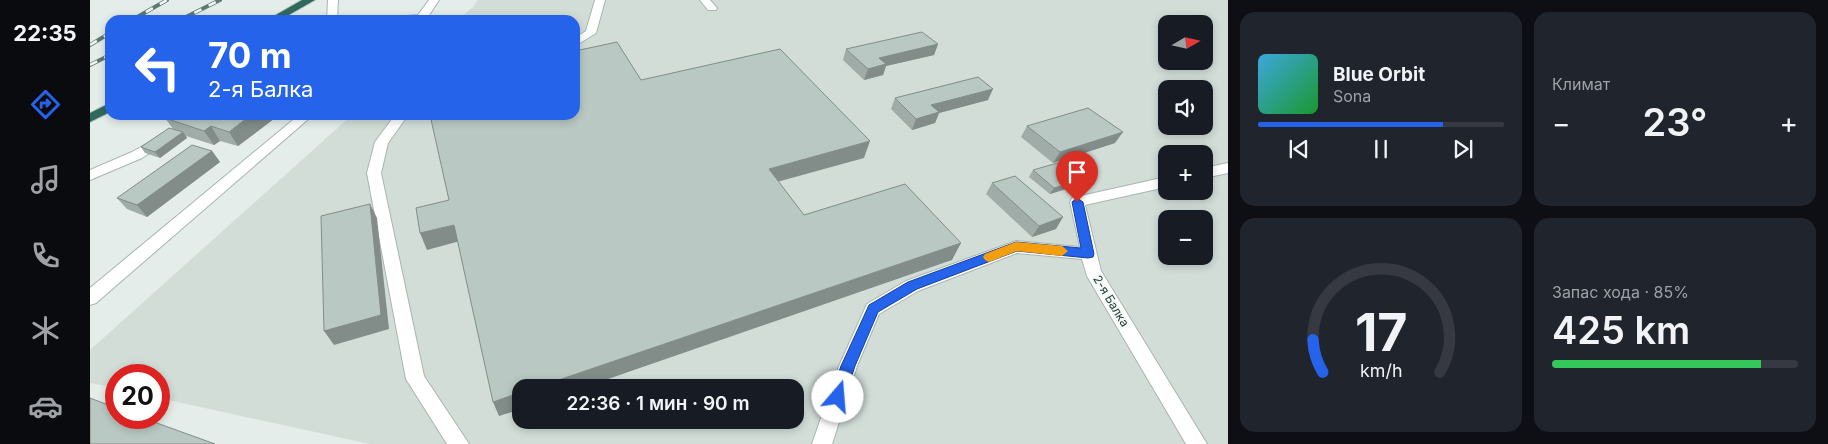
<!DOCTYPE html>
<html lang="ru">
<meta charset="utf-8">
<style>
body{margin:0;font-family:Inter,sans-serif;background:#20242c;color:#f1f3f6;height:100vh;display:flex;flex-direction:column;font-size:19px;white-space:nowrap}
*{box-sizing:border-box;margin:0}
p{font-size:16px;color:#9ea1a6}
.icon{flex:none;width:28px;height:28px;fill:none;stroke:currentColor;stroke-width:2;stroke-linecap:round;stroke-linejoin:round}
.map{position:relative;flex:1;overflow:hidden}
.details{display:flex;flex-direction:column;gap:12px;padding:12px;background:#0d0f14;width:600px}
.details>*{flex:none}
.top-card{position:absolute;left:15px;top:15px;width:475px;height:105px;border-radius:15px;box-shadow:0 2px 8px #0003;background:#2563eb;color:#fff;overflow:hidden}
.needle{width:32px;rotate:81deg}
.buttons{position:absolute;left:1068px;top:15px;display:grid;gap:10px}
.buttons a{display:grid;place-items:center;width:55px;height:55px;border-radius:10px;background:#171b24;box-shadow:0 2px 8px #0003;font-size:25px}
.speed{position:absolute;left:15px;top:364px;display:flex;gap:10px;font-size:25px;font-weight:700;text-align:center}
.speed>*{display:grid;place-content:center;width:65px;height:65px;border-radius:50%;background:#171b24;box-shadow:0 2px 8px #0003;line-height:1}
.speed .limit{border:8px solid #d22;background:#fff;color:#111}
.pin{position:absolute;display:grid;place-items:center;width:42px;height:42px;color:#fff;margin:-51px -21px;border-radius:50% 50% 50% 0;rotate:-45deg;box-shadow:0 0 5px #0007}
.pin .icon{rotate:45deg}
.me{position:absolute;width:55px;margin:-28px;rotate:18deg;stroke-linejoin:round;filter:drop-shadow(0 0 4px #0008)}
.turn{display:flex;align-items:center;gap:18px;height:105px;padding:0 20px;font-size:22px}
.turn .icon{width:65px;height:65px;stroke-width:2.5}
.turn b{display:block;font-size:35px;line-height:42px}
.big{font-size:38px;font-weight:600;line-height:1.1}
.details .card{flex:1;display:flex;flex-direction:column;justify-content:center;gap:8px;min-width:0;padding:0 18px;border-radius:15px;background:#20242c}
.details .dial{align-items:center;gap:0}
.dial svg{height:130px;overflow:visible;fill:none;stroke:#363941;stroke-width:7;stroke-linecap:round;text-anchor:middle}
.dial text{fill:#f1f3f6;stroke:none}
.song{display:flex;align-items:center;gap:15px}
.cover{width:60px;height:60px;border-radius:8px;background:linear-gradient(135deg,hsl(200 70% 55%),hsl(130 70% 35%))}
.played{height:5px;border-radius:2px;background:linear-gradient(90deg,#2563eb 75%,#363941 75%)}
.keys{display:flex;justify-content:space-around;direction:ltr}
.heat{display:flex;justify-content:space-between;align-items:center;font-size:28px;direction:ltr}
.charge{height:8px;border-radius:4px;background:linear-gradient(90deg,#34c759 85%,#363941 0)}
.details .tiles{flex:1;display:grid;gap:12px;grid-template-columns:repeat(2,1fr)}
.trip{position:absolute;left:422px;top:379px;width:292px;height:50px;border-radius:15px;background:#171b24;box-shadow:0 2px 8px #0003;font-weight:600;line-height:50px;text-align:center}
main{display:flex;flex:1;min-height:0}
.tab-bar{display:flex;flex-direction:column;width:90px;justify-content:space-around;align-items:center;background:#090b0e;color:#9ea1a6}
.tab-bar .icon{width:35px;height:35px}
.tab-bar .selected{color:#2563eb}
.tab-bar b{font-size:22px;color:#f1f3f6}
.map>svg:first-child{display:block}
.built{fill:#d2ddd8;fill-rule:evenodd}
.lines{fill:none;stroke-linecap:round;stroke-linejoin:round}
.minor-casing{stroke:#a7b5b0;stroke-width:2}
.highway-casing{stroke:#c2c9c7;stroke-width:2}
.minor{fill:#fff;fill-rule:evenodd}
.highway{fill:#306a5f;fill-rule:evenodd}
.rail-casing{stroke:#5e7a73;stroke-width:4}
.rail{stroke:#f4f9f7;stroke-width:2.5;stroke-dasharray:8;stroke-linecap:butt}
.wall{fill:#9faca7}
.shaded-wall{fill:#828c88}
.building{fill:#b9c8c2;stroke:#828c88}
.route{fill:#2563eb;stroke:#184099}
.slow{fill:#f59e0b}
.labels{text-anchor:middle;stroke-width:4;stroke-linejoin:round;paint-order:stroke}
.street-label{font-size:12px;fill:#243e38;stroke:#f4f9f7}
</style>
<main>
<nav class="tab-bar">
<b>22:35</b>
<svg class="icon selected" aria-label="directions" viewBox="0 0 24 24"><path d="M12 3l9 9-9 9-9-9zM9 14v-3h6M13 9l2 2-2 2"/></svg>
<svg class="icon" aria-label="music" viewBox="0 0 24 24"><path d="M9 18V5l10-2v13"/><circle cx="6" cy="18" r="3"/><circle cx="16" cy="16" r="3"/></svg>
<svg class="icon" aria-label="phone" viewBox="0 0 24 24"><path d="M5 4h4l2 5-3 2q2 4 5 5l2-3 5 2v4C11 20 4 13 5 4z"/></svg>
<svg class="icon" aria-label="climate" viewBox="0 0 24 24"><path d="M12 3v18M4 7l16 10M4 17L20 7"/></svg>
<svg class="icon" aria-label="car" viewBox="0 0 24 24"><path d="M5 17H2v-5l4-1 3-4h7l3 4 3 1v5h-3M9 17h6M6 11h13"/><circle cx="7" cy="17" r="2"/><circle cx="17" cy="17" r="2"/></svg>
</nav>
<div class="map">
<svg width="1138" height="444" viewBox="0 0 1138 444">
<rect width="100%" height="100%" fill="#e4ede9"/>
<path class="built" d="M387 0H1138V444H280L69 398V375H26V388L0 383V350L262 115H485V20H368L384 6ZM1076 24H1114V61H1076ZM1076 89H1114V126H1076ZM1076 154H1114V191H1076ZM1076 219H1114V256H1076ZM431 388H706V420H431Z"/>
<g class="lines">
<g class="minor-casing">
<g id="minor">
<polygon points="238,0 248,0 247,20 237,20"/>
<polygon points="339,0 349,0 336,20 299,20 304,17 328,15"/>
<polygon points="505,0 515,0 506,33 485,46 485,38 496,31"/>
<polygon points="610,0 620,0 627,8 626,10 618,10"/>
<polygon points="209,115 223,115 6,303 0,305 0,288"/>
<polygon points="305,115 318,115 298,143 291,173 334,376 379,444 357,444 316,379 277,173 285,142"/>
<polygon points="70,136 77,140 75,143 52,158 0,180 0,170 42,152"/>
<polygon points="1138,163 1138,173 1114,178 1114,168"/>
<polygon points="1076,177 1076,187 995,205 1011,271 1117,444 1096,444 997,276 992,259 927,253 828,291 789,314 767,366 742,444 722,444 749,366 777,304 816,281 926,241 990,247 980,202 982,198"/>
</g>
</g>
<g class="highway-casing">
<g id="highway">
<polygon points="212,0 225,0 190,20 177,20"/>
<polygon points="20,103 20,112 0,122 0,113"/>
</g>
</g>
<use href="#minor" class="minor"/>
<use href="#highway" class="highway"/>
<g class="rail-casing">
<g id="rail">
<polyline points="42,20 77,0"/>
<polyline points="90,20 130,0"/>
<polyline points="0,45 20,33"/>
<polyline points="0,65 20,55"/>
</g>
</g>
<use href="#rail" class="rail"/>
</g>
<g class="wall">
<polygon points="848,44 844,55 796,66 793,75 774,80 753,60 756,49"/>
<polygon points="805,98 898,100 849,113 845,123 822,130 801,109"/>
<polygon points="81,115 189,115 148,146 130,141 124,145 96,136 97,138 70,158 55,153 51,147 83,129 75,118"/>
<polygon points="937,126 1025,143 963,163 931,137"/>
<polygon points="122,151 130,162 57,217 37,209 27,198"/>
<polygon points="943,170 1000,177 995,183 960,194 939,177"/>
<polygon points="902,183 966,229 942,237 896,194"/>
</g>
<g class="shaded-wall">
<polygon points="848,44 844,55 796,66 793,75 774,80 778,69 789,58"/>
<polygon points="903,89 898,100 849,113 845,123 822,130 826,119 841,105"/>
<polygon points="161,115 189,115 148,146 139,132"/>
<polygon points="121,126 130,141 124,145 114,131"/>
<polygon points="93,132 97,138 70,158 65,152"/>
<polygon points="1033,132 1025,143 963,163 970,152"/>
<polygon points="780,141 774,158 676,185 679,169"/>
<polygon points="122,151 130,162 57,217 47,205"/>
<polygon points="1000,177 995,183 960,194 964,188"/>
<polygon points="280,204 287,218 299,329 244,345 234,331"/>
<polygon points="973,217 966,229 942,237 949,226"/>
<polygon points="364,225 370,241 337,250 330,233"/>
<polygon points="871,243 862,260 492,388 445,388"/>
<polygon points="431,392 431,409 409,416 403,402"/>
</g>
<g class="building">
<polygon points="832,32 848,44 789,58 796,64 778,69 756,49"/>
<polygon points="527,42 551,80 690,49 780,141 679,169 714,215 815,184 871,243 445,388 431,388 431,392 403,402 364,225 330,233 326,208 359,200 340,115 485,115 485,51"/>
<polygon points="888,77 903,89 841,105 849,112 826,119 805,98"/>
<polygon points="998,108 1033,132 970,152 937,126"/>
<polygon points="81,115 161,115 139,132 121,126 114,131 75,118"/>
<polygon points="79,128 93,132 65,152 51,147"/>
<polygon points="102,145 122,151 47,205 27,198"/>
<polygon points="978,160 1000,177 964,188 943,170"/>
<polygon points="925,176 973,217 949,226 902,183"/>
<polygon points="280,204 291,315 234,331 231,216"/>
<polygon points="0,398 26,408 26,418 53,418 125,444 0,444"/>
</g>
<polygon class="route" points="987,198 993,202 1004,254 1003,257 998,258 927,251 827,289 788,312 765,366 753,402 748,404 743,402 740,397 751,366 779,305 818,282 926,242 991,248 982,202"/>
<polygon class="slow" points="926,242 972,246 978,251 972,256 927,251 899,262 895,260 893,257 895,254"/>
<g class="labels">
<g class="street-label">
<text transform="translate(1021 301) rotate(59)" y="4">2-я Балка</text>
</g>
</g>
</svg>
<div class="buttons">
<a><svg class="needle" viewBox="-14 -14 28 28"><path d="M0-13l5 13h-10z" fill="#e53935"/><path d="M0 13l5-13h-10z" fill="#9ea1a6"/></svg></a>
<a><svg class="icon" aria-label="sound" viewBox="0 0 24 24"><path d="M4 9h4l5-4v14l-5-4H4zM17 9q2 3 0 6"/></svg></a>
<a>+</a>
<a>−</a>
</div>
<div class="speed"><div class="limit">20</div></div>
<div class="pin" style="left:987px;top:202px;background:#d93025"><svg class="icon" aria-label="arrive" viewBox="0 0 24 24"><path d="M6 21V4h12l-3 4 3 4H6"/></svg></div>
<svg class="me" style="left:748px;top:397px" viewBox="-20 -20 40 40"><circle r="19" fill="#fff"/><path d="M0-13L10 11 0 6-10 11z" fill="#2563eb"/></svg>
<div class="trip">22:36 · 1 мин · 90 m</div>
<div class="top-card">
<div class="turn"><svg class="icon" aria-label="left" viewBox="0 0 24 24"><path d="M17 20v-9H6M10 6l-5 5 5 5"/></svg><div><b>70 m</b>2-я Балка</div></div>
</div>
</div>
<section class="details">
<div class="tiles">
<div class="card">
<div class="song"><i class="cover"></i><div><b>Blue Orbit</b><p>Sona</p></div></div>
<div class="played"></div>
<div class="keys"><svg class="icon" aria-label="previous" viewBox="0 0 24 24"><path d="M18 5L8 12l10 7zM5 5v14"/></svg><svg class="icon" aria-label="pause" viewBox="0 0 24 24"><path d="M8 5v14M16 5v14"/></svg><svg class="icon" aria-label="next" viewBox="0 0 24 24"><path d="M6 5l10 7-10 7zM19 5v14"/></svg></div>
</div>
<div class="card"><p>Климат</p>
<div class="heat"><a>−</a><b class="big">23°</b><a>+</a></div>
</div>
<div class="card dial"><svg viewBox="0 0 100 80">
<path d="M14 69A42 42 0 1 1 86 69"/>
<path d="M14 69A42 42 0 0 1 8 49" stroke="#2563eb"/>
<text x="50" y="56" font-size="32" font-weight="700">17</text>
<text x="50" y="72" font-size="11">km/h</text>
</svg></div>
<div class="card"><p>Запас хода · 85%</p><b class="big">425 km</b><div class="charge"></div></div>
</div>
</section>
</main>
